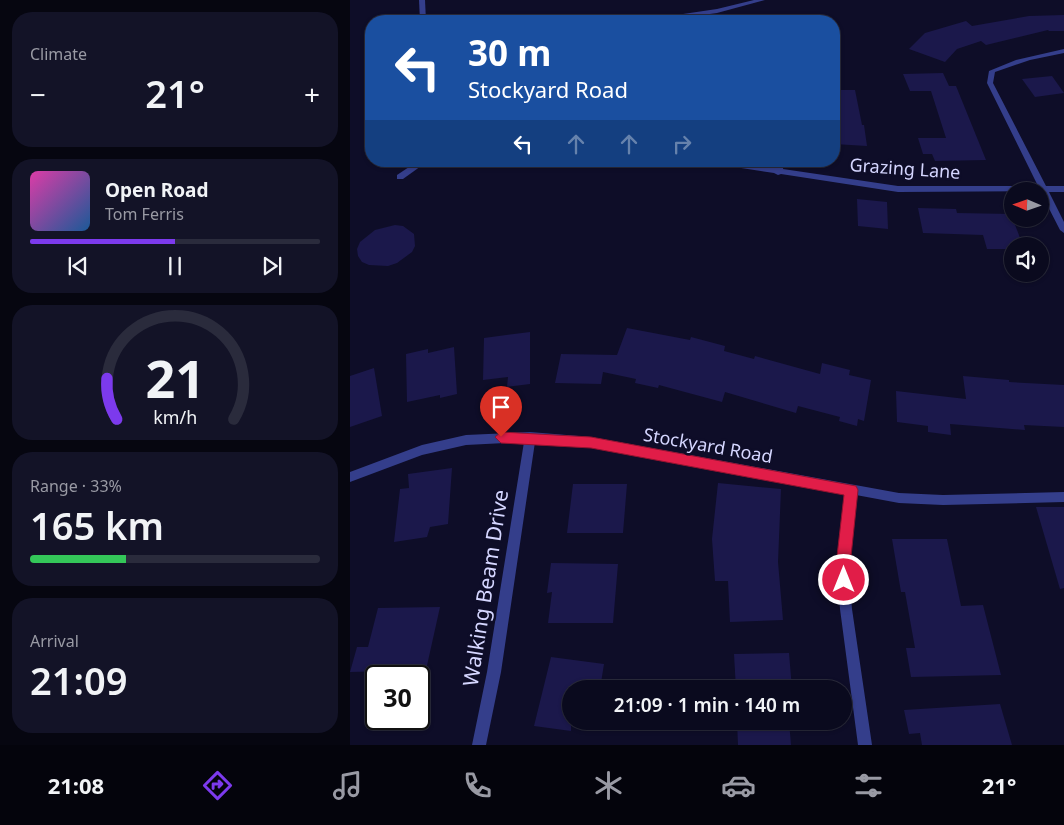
<!DOCTYPE html>
<meta charset="utf-8">
<style>
body{margin:0;font-family:"Noto Sans",sans-serif;background:#131327;color:#f1f3f6;height:100vh;display:flex;flex-direction:column;font-size:19px;white-space:nowrap}
*{box-sizing:border-box;margin:0}
p{font-size:16px;color:#999aa4}
.icon{flex:none;width:28px;height:28px;fill:none;stroke:currentColor;stroke-width:2;stroke-linecap:round;stroke-linejoin:round}
.map{position:relative;flex:1;overflow:hidden}
.panel{display:flex;flex-direction:column;gap:12px;padding:12px;background:#060610;width:350px}
.panel>*{flex:none}
.hud{position:absolute;left:15px;top:15px;width:475px;height:152px;border-radius:20px;box-shadow:0 1px 4px #0004,0 0 0 1px #2a2b3c;background:#1a4fa0;color:#fff;overflow:hidden}
.needle{width:32px;rotate:272deg}
.tools{position:absolute;left:654px;top:182px;display:grid;gap:10px}
.tools a{display:grid;place-items:center;width:45px;height:45px;border-radius:50%;background:#0a0a1e;box-shadow:0 1px 4px #0004,0 0 0 1px #2a2b3c;font-size:25px}
.speed{position:absolute;left:15px;top:665px;display:flex;gap:10px;font-size:25px;font-weight:700;text-align:center}
.speed>*{display:grid;place-content:center;width:65px;height:65px;border-radius:50%;background:#0a0a1e;box-shadow:0 1px 4px #0004,0 0 0 1px #2a2b3c;line-height:1}
.speed .limit{border:2px solid #111;border-radius:8px;background:#fff;color:#111}
.pin{position:absolute;display:grid;place-items:center;width:42px;height:42px;color:#fff;margin:-51px -21px;border-radius:50% 50% 50% 0;rotate:-45deg;box-shadow:0 0 5px #0007}
.pin .icon{rotate:45deg}
.me{position:absolute;width:55px;margin:-28px;rotate:0deg;stroke-linejoin:round;filter:drop-shadow(0 0 4px #0008)}
.turn{display:flex;align-items:center;gap:18px;height:105px;padding:0 20px;font-size:22px}
.turn .icon{width:65px;height:65px;stroke-width:2.5}
.turn b{display:block;font-size:35px;line-height:42px}
.lanes{display:flex;align-items:center;height:48px;padding:0 20px;background:#0003;justify-content:center;gap:25px;direction:ltr}
.lanes .off{opacity:.35}
.big{font-size:38px;font-weight:600;line-height:1.1}
.panel .card{flex:1;display:flex;flex-direction:column;justify-content:center;gap:8px;min-width:0;padding:0 18px;border-radius:20px;background:#131327}
.panel .dial{align-items:center;gap:0}
.dial svg{height:130px;overflow:visible;fill:none;stroke:#2a2b3c;stroke-width:7;stroke-linecap:round;text-anchor:middle}
.dial text{fill:#f1f3f6;stroke:none}
.song{display:flex;align-items:center;gap:15px}
.cover{width:60px;height:60px;border-radius:8px;background:linear-gradient(135deg,hsl(320 70% 55%),hsl(210 70% 35%))}
.played{height:5px;border-radius:2px;background:linear-gradient(90deg,#7c3aed 50%,#2a2b3c 50%)}
.keys{display:flex;justify-content:space-around;direction:ltr}
.heat{display:flex;justify-content:space-between;align-items:center;font-size:28px;direction:ltr}
.charge{height:8px;border-radius:4px;background:linear-gradient(90deg,#34c759 33%,#2a2b3c 0)}
.trip{position:absolute;left:212px;top:680px;width:290px;height:50px;border-radius:25px;background:#0a0a1e;box-shadow:0 1px 4px #0004,0 0 0 1px #2a2b3c;font-weight:600;line-height:50px;text-align:center}
.dock{display:flex;height:80px;justify-content:space-around;align-items:center;background:#04040c;color:#999aa4}
.dock .icon{width:35px;height:35px}
.dock .selected{color:#7c3aed}
.dock b{font-size:22px;color:#f1f3f6}
main{display:flex;flex:1;min-height:0}
.map>svg:first-child{display:block}
.building{fill:#1b184b}
.lines{fill:none;stroke-linecap:round;stroke-linejoin:round}
.lane{fill:#343e8b;fill-rule:evenodd}
.street{fill:#343e8b;fill-rule:evenodd}
.route{fill:#e11d48;stroke:#92132f}
.labels{text-anchor:middle;stroke-width:5;stroke-linejoin:round;paint-order:stroke}
.street-label{font-size:18px;fill:#d5d6ff;stroke:#0e0d28}
.near-street-label{font-size:21px;fill:#d5d6ff;stroke:#0e0d28}
</style>
<main>
<section class="panel">
<div class="card"><p>Climate</p>
<div class="heat"><a>−</a><b class="big">21°</b><a>+</a></div>
</div>
<div class="card">
<div class="song"><i class="cover"></i><div><b>Open Road</b><p>Tom Ferris</p></div></div>
<div class="played"></div>
<div class="keys"><svg class="icon" aria-label="previous" viewBox="0 0 24 24"><path d="M18 5L8 12l10 7zM5 5v14"/></svg><svg class="icon" aria-label="pause" viewBox="0 0 24 24"><path d="M8 5v14M16 5v14"/></svg><svg class="icon" aria-label="next" viewBox="0 0 24 24"><path d="M6 5l10 7-10 7zM19 5v14"/></svg></div>
</div>
<div class="card dial"><svg viewBox="0 0 100 80">
<path d="M14 69A42 42 0 1 1 86 69"/>
<path d="M14 69A42 42 0 0 1 8 44" stroke="#7c3aed"/>
<text x="50" y="56" font-size="32" font-weight="700">21</text>
<text x="50" y="72" font-size="11">km/h</text>
</svg></div>
<div class="card"><p>Range · 33%</p><b class="big">165 km</b><div class="charge"></div></div>
<div class="card"><p>Arrival</p><b class="big">21:09</b></div>
</section>
<div class="map">
<svg width="714" height="745" viewBox="0 0 714 745">
<rect width="100%" height="100%" fill="#0e0d28"/>
<g class="building">
<polygon points="714,15 714,31 699,31 698,30 636,45 631,41 607,49 595,62 559,49 575,33 616,21 622,26 679,16"/>
<polygon points="593,73 599,86 606,86 636,160 585,161 582,154 573,154 568,138 596,138 581,91 560,91 553,74"/>
<polygon points="702,76 714,93 685,97 672,79"/>
<polygon points="484,90 505,90 512,125 514,125 517,146 484,144"/>
<polygon points="507,199 537,202 538,229 508,226"/>
<polygon points="568,208 606,209 607,213 661,214 673,246 662,246 662,249 637,249 633,235 573,233"/>
<polygon points="45,225 53,226 64,234 65,246 62,252 47,263 38,266 19,265 12,262 8,256 7,249 10,242 25,230"/>
<polygon points="277,328 340,340 341,337 375,346 374,351 404,359 405,356 470,374 472,363 500,370 499,375 521,380 514,421 508,419 507,426 489,421 490,417 448,406 446,413 375,392 372,402 309,385 308,388 285,383 286,379 253,372 251,384 205,383 211,354 267,355"/>
<polygon points="180,332 180,384 157,387 158,377 133,380 134,338"/>
<polygon points="104,347 107,394 90,398 90,395 57,402 56,354 78,349 78,353"/>
<polygon points="24,368 32,416 0,427 0,376"/>
<polygon points="613,376 659,380 659,382 714,385 714,427 674,425 675,430 600,424 601,435 578,432 578,426 547,422 546,391 616,399"/>
<polygon points="102,468 98,524 80,527 77,537 44,542 50,489 59,488 58,474"/>
<polygon points="368,483 431,489 428,562 433,620 380,622 378,581 365,581 362,539"/>
<polygon points="223,484 277,484 273,533 217,533"/>
<polygon points="686,507 714,507 714,588 710,589"/>
<polygon points="542,539 597,539 611,606 633,605 651,675 561,677 556,648 565,648 555,592 551,592"/>
<polygon points="201,563 268,564 263,623 198,623 202,592 197,593"/>
<polygon points="90,607 76,670 0,672 7,647 18,647 28,608"/>
<polygon points="439,653 442,689 386,689 384,654"/>
<polygon points="201,657 254,664 250,689 221,689 221,731 184,726"/>
<polygon points="650,704 662,745 572,745 570,733 559,734 554,710"/>
<polygon points="387,721 439,721 441,745 388,745"/>
</g>
<g class="lines">
<polygon class="lane" points="68,161 78,161 53,179 47,179 47,175"/>
<g class="street">
<polygon points="69,0 75,0 76,21 70,21"/>
<polygon points="404,0 415,0 367,13 310,21 296,21 299,19 367,9"/>
<polygon points="714,49 714,53 680,60 645,72 643,83 696,186 714,186 714,192 699,192 714,222 714,233 710,230 690,191 548,192 431,174 428,175 424,173 365,164 361,161 383,161 425,168 426,161 434,161 433,169 548,186 688,186 637,83 639,71 666,60"/>
<polygon points="180,432 241,437 549,493 593,495 714,492 714,502 593,505 549,503 506,495 498,565 502,609 522,745 508,745 490,609 486,565 495,493 241,447 185,442 151,672 136,745 122,745 137,672 174,442 116,445 72,455 0,482 0,472 72,445 116,435"/>
</g>
</g>
<polygon class="route" points="151,432 241,437 506,486 508,490 498,585 494,587 489,585 486,565 494,495 241,448 151,443 145,437"/>
<g class="labels">
<g class="street-label">
<text transform="translate(555 169) rotate(4)" y="6">Grazing Lane</text>
<text transform="translate(358 446) rotate(10)" y="6">Stockyard Road</text>
</g>
<g class="near-street-label">
<text transform="translate(136 588) rotate(-81)" y="7">Walking Beam Drive</text>
</g>
</g>
</svg>
<div class="tools">
<a><svg class="needle" viewBox="-14 -14 28 28"><path d="M0-13l5 13h-10z" fill="#e53935"/><path d="M0 13l5-13h-10z" fill="#999aa4"/></svg></a>
<a><svg class="icon" aria-label="sound" viewBox="0 0 24 24"><path d="M4 9h4l5-4v14l-5-4H4zM17 9q2 3 0 6"/></svg></a>
</div>
<div class="speed"><div class="limit">30</div></div>
<div class="pin" style="left:151px;top:437px;background:#d93025"><svg class="icon" aria-label="arrive" viewBox="0 0 24 24"><path d="M6 21V4h12l-3 4 3 4H6"/></svg></div>
<svg class="me" style="left:494px;top:580px" viewBox="-20 -20 40 40"><circle r="17" fill="#e11d48" stroke="#fff" stroke-width="3"/><path d="M0-11L8 9 0 5-8 9z" fill="#fff"/></svg>
<div class="trip">21:09 · 1 min · 140 m</div>
<div class="hud">
<div class="turn"><svg class="icon" aria-label="left" viewBox="0 0 24 24"><path d="M17 20v-9H6M10 6l-5 5 5 5"/></svg><div><b>30 m</b>Stockyard Road</div></div>
<div class="lanes"><svg class="icon" aria-label="left" viewBox="0 0 24 24"><path d="M17 20v-9H6M10 6l-5 5 5 5"/></svg><svg class="icon off" aria-label="ahead" viewBox="0 0 24 24"><path d="M12 20V5M6 11l6-6 6 6"/></svg><svg class="icon off" aria-label="ahead" viewBox="0 0 24 24"><path d="M12 20V5M6 11l6-6 6 6"/></svg><svg class="icon off" aria-label="right" viewBox="0 0 24 24"><path d="M7 20v-9h11M14 6l5 5-5 5"/></svg></div>
</div>
</div>
</main>
<nav class="dock">
<b>21:08</b>
<svg class="icon selected" aria-label="directions" viewBox="0 0 24 24"><path d="M12 3l9 9-9 9-9-9zM9 14v-3h6M13 9l2 2-2 2"/></svg>
<svg class="icon" aria-label="music" viewBox="0 0 24 24"><path d="M9 18V5l10-2v13"/><circle cx="6" cy="18" r="3"/><circle cx="16" cy="16" r="3"/></svg>
<svg class="icon" aria-label="phone" viewBox="0 0 24 24"><path d="M5 4h4l2 5-3 2q2 4 5 5l2-3 5 2v4C11 20 4 13 5 4z"/></svg>
<svg class="icon" aria-label="climate" viewBox="0 0 24 24"><path d="M12 3v18M4 7l16 10M4 17L20 7"/></svg>
<svg class="icon" aria-label="car" viewBox="0 0 24 24"><path d="M5 17H2v-5l4-1 3-4h7l3 4 3 1v5h-3M9 17h6M6 11h13"/><circle cx="7" cy="17" r="2"/><circle cx="17" cy="17" r="2"/></svg>
<svg class="icon" aria-label="filters" viewBox="0 0 24 24"><path d="M4 7h16M4 17h16"/><circle cx="9" cy="7" r="2"/><circle cx="15" cy="17" r="2"/></svg>
<b>21°</b>
</nav>
